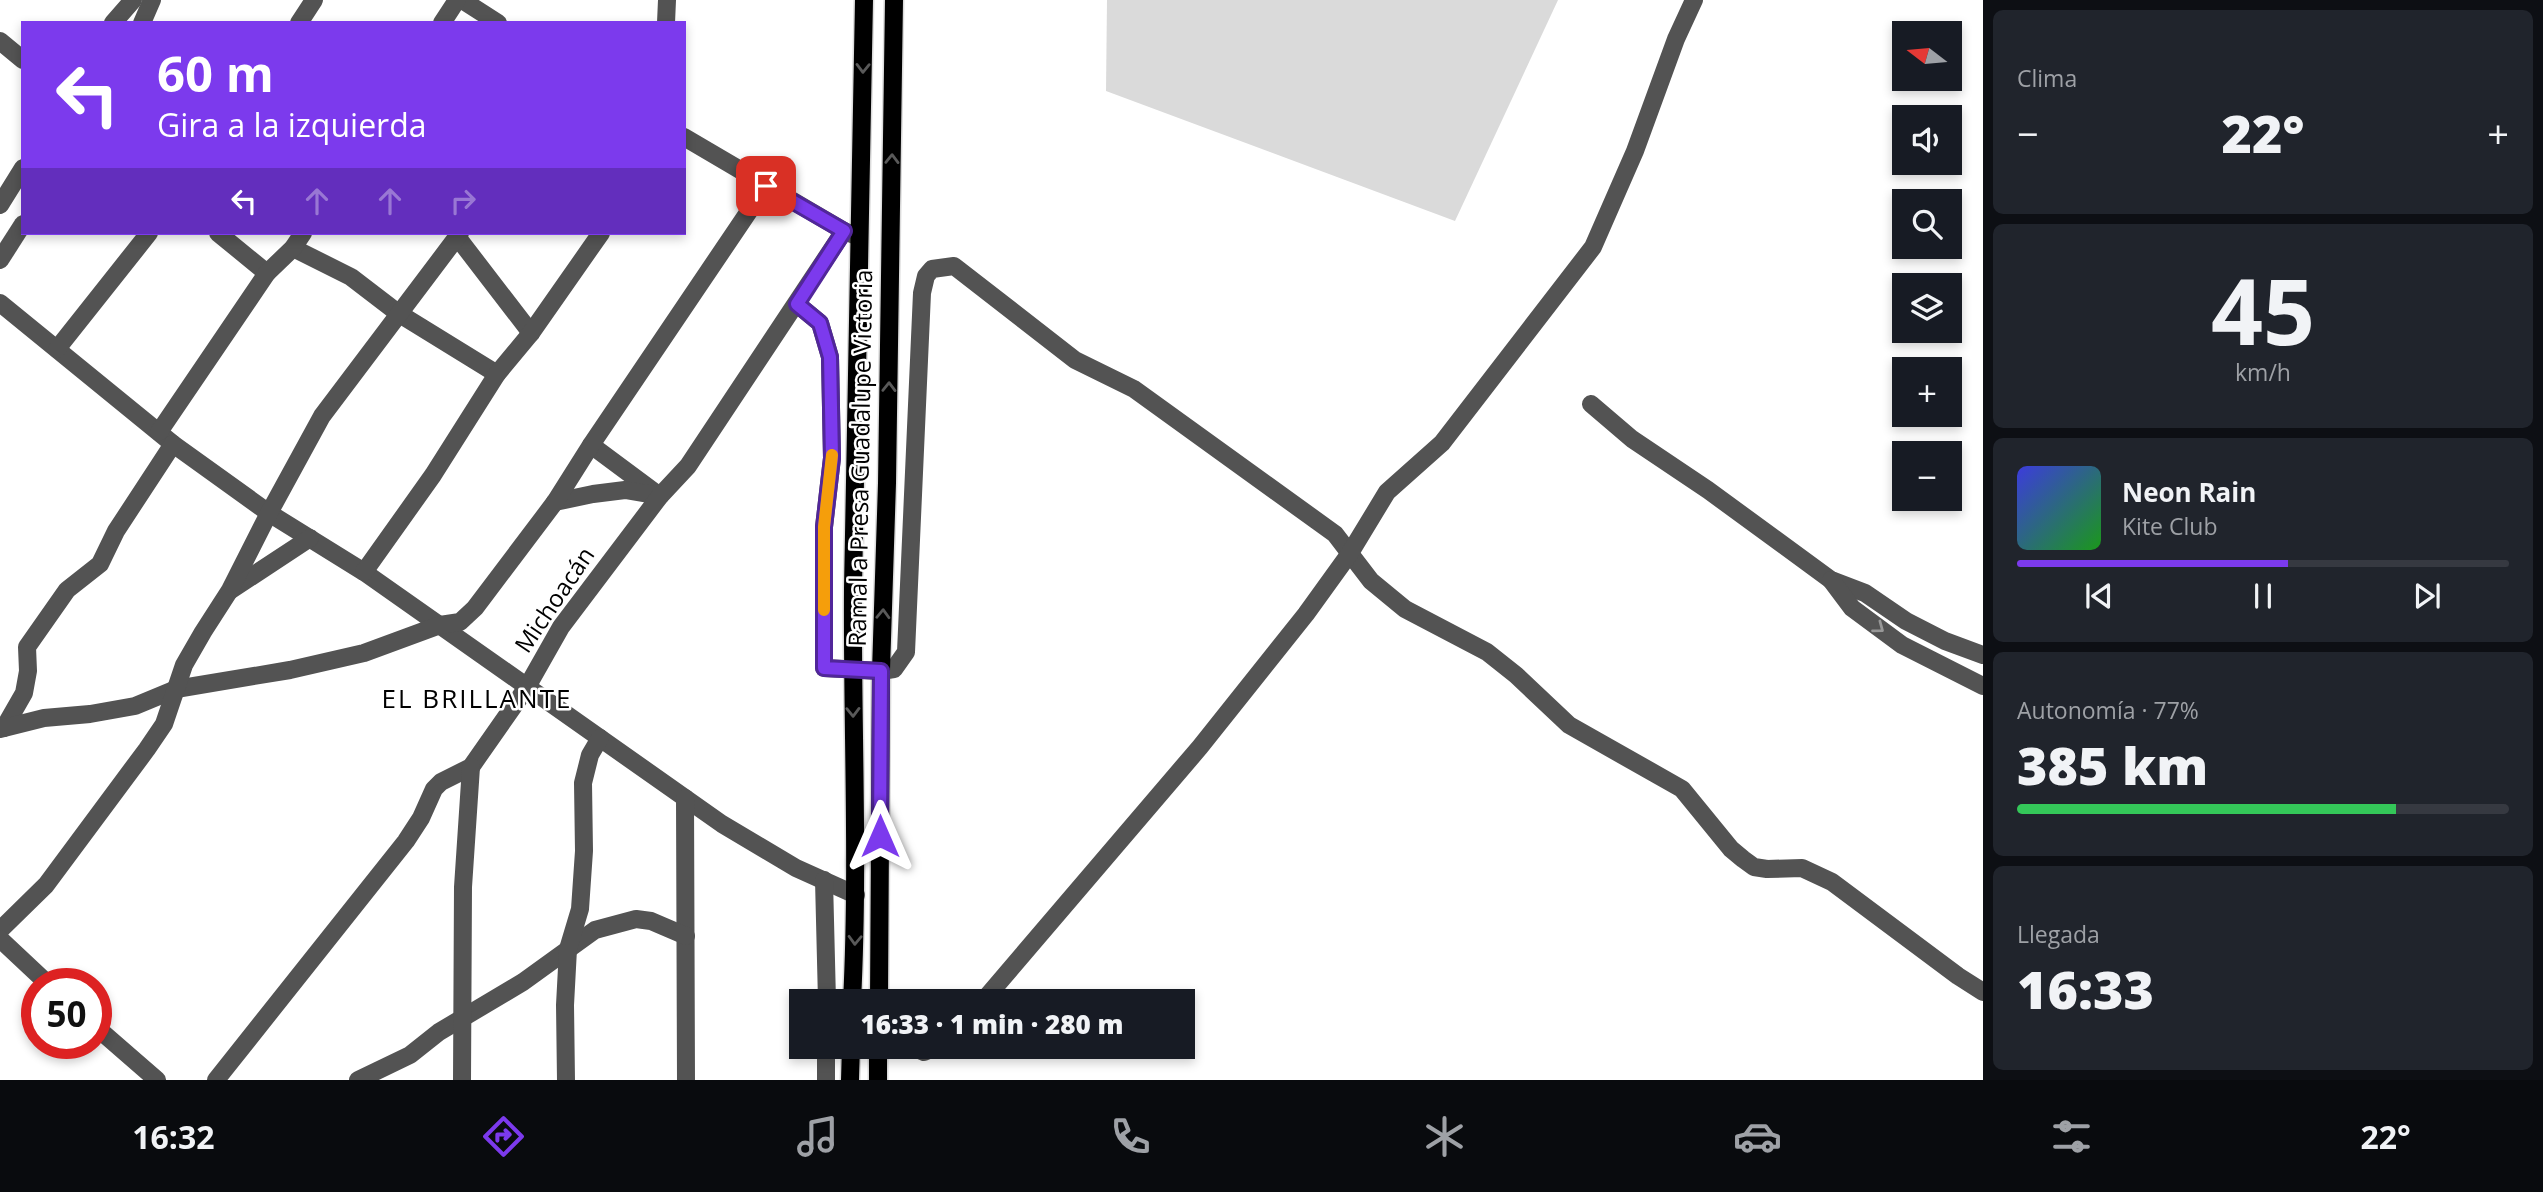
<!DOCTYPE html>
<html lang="es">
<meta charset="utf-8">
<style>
body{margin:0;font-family:"Open Sans",sans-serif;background:#20242c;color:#f1f3f6;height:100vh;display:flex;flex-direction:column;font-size:26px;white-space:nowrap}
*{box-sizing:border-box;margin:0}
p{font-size:23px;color:#9ea1a6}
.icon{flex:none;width:38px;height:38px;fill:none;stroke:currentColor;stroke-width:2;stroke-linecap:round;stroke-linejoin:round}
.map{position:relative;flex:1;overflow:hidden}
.drawer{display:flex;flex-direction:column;gap:10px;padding:10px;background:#0d0f14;width:560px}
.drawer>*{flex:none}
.banner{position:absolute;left:21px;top:21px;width:665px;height:214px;border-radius:0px;box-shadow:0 4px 10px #0003;background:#7c3aed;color:#fff;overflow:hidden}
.needle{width:46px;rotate:286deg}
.tools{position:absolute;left:1892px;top:21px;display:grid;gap:14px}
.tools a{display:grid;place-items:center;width:70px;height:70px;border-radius:0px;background:#171b24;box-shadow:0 4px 10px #0003;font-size:35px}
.speed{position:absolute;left:21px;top:968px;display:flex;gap:14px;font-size:35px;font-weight:700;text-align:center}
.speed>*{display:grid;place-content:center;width:91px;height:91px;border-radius:50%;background:#171b24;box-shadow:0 4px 10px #0003;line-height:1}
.speed .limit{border:10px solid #d22;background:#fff;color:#111}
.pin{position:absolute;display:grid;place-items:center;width:60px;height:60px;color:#fff;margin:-30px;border-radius:14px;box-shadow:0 4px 10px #0006}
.me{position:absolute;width:77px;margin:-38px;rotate:0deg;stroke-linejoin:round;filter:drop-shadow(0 0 5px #0008)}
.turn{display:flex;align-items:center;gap:24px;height:147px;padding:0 21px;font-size:32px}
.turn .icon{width:91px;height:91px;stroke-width:2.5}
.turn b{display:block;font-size:49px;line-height:60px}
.lanes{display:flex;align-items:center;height:66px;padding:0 21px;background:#0003;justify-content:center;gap:35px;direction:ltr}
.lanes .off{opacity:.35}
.big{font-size:52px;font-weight:800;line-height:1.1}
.drawer .tile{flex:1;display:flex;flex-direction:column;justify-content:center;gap:10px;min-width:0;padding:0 24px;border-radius:10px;background:#20242c}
.drawer .dial{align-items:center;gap:0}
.dial b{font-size:91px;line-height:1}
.song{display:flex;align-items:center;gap:21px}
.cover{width:84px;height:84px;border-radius:10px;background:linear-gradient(135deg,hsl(240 70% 55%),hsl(120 70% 35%))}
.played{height:7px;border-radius:4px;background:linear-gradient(90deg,#7c3aed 55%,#363941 55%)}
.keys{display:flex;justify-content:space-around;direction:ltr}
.heat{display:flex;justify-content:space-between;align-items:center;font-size:38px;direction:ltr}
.charge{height:10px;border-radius:5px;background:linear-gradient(90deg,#34c759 77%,#363941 0)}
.trip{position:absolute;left:789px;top:989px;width:406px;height:70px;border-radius:0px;background:#171b24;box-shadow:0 4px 10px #0003;font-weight:800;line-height:70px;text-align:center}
.tabs{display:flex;height:112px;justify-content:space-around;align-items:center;background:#090b0e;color:#9ea1a6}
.tabs .icon{width:49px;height:49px}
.tabs .active{color:#7c3aed}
.tabs b{font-size:32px;color:#f1f3f6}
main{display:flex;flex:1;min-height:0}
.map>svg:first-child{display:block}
.green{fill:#dadada}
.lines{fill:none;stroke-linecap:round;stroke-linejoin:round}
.major-casing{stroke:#dbdbdb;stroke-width:21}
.minor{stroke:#535353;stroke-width:18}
.major{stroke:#000;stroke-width:18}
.oneway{stroke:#595959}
.oneway2{stroke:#989898}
.route-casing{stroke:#51269a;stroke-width:18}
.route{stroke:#7c3aed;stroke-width:12}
.slow{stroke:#f59e0b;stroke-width:12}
.labels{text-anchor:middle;stroke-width:5;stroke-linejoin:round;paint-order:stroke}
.street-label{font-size:24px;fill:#000;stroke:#fff}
.neighbourhood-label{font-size:26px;letter-spacing:2px;fill:#000;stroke:#fff}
</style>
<main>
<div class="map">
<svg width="1983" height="1080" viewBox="0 0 1983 1080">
<rect width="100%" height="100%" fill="#fff"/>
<polygon class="green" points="1107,0 1558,0 1455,221 1106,91"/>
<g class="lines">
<g class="major-casing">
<g id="major">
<path d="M852 1001C859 863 852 726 853 588 855 392 862 196 864 0"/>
<polyline points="879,1001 881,671 887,483 894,0"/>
<polyline points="850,1080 851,1046"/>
<polyline points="878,1080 878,1046"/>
</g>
</g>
<g class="minor">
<polyline points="462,0 498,23"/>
<polyline points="113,23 133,0"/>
<polyline points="142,23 152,0"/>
<polyline points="299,23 314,0"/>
<polyline points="442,23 457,0"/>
<polyline points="666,23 667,0"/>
<polyline points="0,41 23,60"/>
<polyline points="684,137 844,231 854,235"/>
<polyline points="0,205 23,168"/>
<polyline points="218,233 267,273"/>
<polyline points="458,238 531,333"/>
<polyline points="293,248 351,277 398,313 497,374"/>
<polyline points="0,260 23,224"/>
<polyline points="0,303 173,444 269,513 364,572 722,824 796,868 856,895"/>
<polyline points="797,304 820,323 830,357 832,458 824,527 824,668 881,671 894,669 906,652 922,293 926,276 932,269 954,266 1075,360 1134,389 1335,534 1371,581 1405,609 1487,652 1516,675 1569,725 1682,789 1731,849 1743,859 1754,867 1767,869 1802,868 1832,882 1958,976 1983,992"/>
<polyline points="57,349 149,233"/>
<polyline points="1591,404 1632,439 1708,490 1831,580 1865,593 1906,621 1945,641 1983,655"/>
<polyline points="159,432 267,273 293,248 303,233"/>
<polyline points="591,445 657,494"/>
<polyline points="555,502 593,494 625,490 660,496"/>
<polyline points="364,572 433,475 497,374 531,333 601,233"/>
<polyline points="1831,580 1852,608 1902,645 1983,686"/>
<polyline points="231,590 310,538"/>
<polyline points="4,728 24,693 28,671 27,647 67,590 100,564 116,531 173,444"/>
<polyline points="0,729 44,718 90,714 135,706 176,689 290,670 364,653 440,625 460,622 475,608 555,502 591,445 766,186"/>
<polyline points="685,798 686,1080"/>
<polyline points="824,880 827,1001"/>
<polyline points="0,930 46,885 147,749 164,724 184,665 203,632 230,590 269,513 322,416 460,233"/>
<polyline points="0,939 48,984"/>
<polyline points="983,1001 1200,747 1306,614 1350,553 1387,492 1442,443 1593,247 1635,151 1676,39 1694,0"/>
<polyline points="96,1027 157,1080"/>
<polyline points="911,1046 924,1052 938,1046"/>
<polyline points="216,1080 406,841 421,818 434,789 441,782 471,767 527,687 561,627 660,496 688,466 844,231"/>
<polyline points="358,1080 410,1055 439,1032 523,982 595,930 636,919 651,921 686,936"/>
<polyline points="462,1080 463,887 471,767"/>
<polyline points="566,1080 565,1005 568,949 580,909 584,851 583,783 590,755 600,738"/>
<polyline points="826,1080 826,1046"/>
</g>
<use href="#major" class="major"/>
</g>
<defs><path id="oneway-chevron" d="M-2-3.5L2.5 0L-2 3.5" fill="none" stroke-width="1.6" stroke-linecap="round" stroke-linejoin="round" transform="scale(1.75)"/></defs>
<g class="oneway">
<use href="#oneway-chevron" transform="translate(863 68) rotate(91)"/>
<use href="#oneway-chevron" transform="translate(892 159) rotate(-89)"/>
<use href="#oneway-chevron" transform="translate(889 387) rotate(-89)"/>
<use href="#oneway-chevron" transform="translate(883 614) rotate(-88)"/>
<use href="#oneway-chevron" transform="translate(853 712) rotate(89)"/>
<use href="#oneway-chevron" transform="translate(855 940) rotate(92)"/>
</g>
<use class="oneway2" href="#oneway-chevron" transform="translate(1879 628) rotate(37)"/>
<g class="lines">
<g class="route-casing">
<polyline id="route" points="766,186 844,231 797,304 820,323 830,357 832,458 824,527 824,668 881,671 880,836"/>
</g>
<use href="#route" class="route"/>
<polyline class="slow" points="824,610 824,527 832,455"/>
</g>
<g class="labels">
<g class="street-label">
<text transform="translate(861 458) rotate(-89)" y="8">Ramal a Presa Guadalupe Victoria</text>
<text transform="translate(555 600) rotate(-56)" y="8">Michoacán</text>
</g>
<g class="neighbourhood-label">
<text x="477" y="708">EL BRILLANTE</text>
</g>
</g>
</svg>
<div class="tools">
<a><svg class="needle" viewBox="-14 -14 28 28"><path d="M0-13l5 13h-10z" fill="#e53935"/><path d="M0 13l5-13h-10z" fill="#9ea1a6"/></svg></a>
<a><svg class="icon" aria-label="sound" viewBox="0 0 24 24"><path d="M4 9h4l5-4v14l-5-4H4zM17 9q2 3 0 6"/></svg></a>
<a><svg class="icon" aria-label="search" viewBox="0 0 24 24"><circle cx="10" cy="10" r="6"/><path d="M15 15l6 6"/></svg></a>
<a><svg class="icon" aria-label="layers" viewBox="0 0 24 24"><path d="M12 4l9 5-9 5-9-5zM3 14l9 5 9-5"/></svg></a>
<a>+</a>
<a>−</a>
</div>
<div class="speed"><div class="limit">50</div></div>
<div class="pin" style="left:766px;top:186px;background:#d93025"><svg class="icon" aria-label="arrive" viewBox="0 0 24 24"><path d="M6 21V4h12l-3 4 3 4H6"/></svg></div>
<svg class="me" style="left:880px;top:836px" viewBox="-20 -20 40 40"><path d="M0-17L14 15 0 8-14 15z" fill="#7c3aed" stroke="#fff" stroke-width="4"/></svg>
<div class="trip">16:33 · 1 min · 280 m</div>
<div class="banner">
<div class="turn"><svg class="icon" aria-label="left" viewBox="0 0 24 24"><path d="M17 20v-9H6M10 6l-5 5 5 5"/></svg><div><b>60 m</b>Gira a la izquierda</div></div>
<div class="lanes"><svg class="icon" aria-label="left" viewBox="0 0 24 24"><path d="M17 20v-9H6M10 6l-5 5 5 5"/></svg><svg class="icon off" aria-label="ahead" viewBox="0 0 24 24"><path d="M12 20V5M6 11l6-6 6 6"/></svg><svg class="icon off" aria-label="ahead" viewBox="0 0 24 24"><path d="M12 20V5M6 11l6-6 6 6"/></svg><svg class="icon off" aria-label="right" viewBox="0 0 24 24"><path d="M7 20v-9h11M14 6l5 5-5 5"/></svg></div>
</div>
</div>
<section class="drawer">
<div class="tile"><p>Clima</p>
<div class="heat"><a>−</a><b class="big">22°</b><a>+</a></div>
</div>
<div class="tile dial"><b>45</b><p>km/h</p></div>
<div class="tile">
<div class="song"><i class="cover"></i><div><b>Neon Rain</b><p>Kite Club</p></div></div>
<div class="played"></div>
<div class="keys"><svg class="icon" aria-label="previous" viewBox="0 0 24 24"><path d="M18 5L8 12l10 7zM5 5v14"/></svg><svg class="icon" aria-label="pause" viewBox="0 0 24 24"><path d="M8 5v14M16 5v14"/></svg><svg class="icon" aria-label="next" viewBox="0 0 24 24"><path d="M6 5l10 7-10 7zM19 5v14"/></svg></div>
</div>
<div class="tile"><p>Autonomía · 77%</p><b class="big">385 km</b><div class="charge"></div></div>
<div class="tile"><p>Llegada</p><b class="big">16:33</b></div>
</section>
</main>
<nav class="tabs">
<b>16:32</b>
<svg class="icon active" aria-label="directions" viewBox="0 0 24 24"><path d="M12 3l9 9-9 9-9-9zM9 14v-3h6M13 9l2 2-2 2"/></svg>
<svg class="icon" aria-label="music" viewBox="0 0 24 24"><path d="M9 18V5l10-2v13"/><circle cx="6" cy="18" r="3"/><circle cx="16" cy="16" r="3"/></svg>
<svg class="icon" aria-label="phone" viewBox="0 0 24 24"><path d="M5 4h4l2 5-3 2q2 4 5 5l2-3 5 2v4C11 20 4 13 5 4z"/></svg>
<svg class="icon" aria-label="climate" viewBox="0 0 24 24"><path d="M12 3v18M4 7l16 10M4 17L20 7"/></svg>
<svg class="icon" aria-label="car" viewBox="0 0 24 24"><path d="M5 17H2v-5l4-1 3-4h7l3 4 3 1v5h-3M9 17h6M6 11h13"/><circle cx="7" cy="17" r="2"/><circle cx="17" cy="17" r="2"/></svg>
<svg class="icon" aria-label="filters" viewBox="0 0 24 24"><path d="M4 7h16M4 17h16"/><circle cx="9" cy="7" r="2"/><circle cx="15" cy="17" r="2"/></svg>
<b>22°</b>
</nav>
